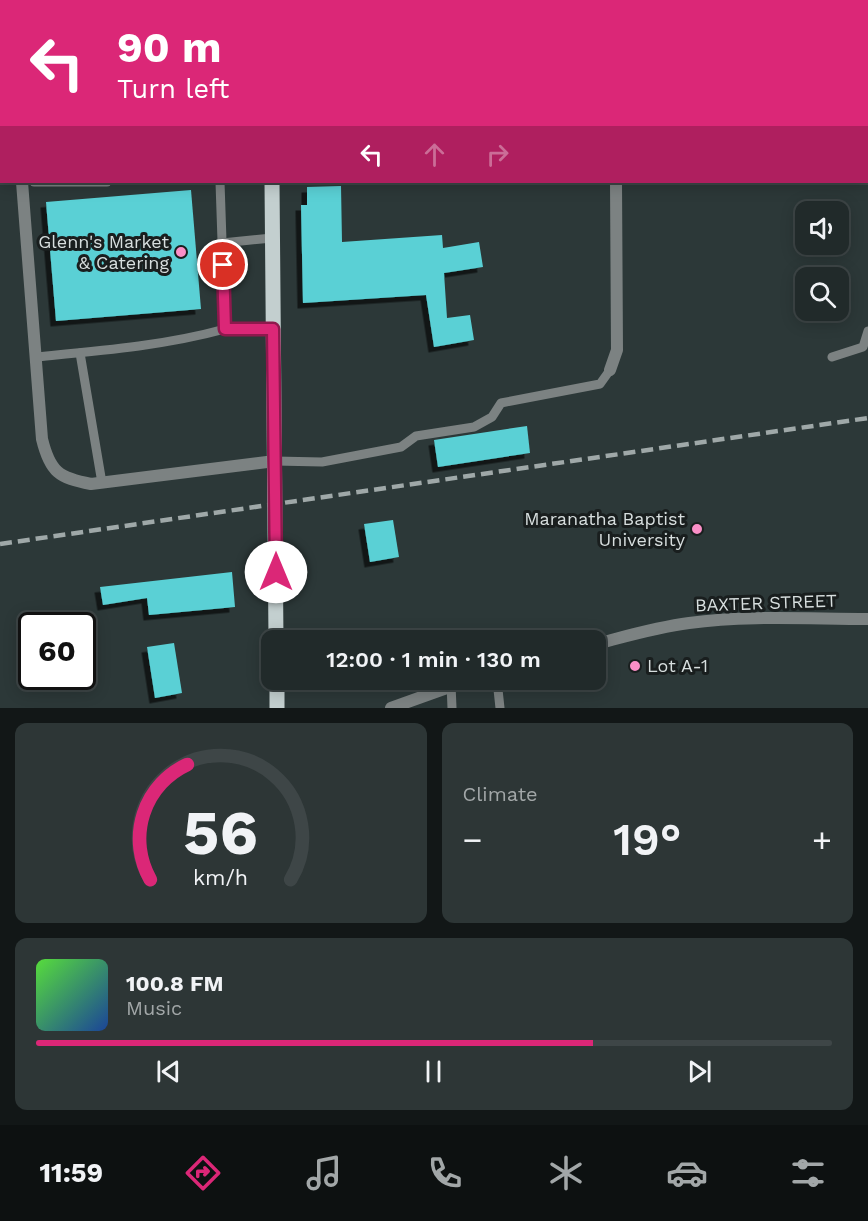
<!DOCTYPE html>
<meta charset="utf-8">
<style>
body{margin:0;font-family:"Work Sans",sans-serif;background:#2d3636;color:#f1f3f6;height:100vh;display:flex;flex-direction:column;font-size:22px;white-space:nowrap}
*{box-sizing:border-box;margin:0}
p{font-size:20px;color:#a2a7a8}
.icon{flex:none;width:33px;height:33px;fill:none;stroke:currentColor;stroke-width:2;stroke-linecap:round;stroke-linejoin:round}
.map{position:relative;height:708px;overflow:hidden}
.drawer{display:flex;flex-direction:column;gap:15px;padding:15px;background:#121717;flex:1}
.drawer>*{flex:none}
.top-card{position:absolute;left:0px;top:0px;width:868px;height:183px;box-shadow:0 3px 15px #0003,0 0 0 2px #3e4647;background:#db2777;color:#fff;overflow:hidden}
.fabs{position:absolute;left:795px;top:201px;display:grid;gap:12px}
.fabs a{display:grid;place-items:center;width:54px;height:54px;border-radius:12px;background:#212a2a;box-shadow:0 3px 15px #0003,0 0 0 2px #3e4647;font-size:30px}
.speed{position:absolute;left:18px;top:612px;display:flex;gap:12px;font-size:30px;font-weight:700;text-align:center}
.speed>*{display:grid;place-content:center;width:78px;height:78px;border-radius:50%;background:#212a2a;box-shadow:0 3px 15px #0003,0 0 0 2px #3e4647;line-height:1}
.speed .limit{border:3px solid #111;border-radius:9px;background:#fff;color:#111}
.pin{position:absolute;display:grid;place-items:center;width:51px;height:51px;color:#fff;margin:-26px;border:3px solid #fff;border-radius:50%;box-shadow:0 2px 6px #0007}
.me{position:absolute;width:66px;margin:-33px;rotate:0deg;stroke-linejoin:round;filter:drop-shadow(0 0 4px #0008)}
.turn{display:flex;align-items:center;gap:21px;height:126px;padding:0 18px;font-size:27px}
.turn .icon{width:78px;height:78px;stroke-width:2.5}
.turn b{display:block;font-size:42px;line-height:51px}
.lanes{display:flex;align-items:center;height:57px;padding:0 18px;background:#0003;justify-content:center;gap:30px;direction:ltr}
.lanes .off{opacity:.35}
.big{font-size:45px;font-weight:600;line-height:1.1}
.drawer .widget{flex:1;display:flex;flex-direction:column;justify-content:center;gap:9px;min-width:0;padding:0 21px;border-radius:12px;background:#2d3636}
.drawer .dial{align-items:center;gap:0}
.dial svg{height:156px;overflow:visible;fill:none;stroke:#3e4647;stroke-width:7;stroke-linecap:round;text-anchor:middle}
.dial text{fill:#f1f3f6;stroke:none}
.song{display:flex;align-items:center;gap:18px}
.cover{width:72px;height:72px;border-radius:9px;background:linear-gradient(135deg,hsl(110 70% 55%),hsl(220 70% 35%))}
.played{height:6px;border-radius:3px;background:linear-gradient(90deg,#db2777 70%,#3e4647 70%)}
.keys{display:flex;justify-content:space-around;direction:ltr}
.heat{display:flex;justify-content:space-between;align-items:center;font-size:33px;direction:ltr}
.drawer .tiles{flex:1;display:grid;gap:15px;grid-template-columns:1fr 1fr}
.widget:last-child{grid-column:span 2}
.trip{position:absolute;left:261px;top:630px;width:345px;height:60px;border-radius:12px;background:#212a2a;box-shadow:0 3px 15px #0003,0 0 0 2px #3e4647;font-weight:600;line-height:60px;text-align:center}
.tab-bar{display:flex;height:96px;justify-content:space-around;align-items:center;background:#0d1111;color:#a2a7a8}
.tab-bar .icon{width:42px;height:42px}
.tab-bar .active{color:#db2777}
.tab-bar b{font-size:27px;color:#f1f3f6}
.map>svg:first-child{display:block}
.building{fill:#5ad0d5;filter:url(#shadow)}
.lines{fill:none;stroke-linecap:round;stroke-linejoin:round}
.lane{stroke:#7c8282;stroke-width:9}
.street{stroke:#7c8282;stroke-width:12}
.primary{stroke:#c3cfcf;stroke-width:15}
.rail{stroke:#9fa8a8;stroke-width:4.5;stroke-dasharray:12 6;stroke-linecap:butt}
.route-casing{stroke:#8e194d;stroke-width:15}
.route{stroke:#db2777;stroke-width:10}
.poi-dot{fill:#fa8fc7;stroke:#191e1e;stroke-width:2}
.labels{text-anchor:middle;stroke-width:6;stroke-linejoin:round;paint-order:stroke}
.poi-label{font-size:18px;fill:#d7dede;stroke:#191e1e;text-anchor:end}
.street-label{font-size:18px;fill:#d7dede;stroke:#191e1e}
</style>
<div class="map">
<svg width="868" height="708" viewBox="0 0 868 708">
<defs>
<filter id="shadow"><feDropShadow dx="-5.5" dy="5.5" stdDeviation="0" flood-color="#0009"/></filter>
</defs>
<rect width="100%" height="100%" fill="#2c3838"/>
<g class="building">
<polygon points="341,186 342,242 442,235 443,248 479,242 483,267 444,273 447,318 470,315 474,340 434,347 426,295 303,303 301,205 307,205 307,187"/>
<polygon points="191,190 201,309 56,321 46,202"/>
<polygon points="527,426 530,453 438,467 434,440"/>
<polygon points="393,520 399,557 370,562 364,524"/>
<polygon points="232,572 235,607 149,615 147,598 103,605 100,587"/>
<polygon points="174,643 182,693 155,698 147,647"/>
</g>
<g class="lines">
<g class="lane">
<polyline points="34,182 107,182"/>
<polyline points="220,182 225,329 273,329"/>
<polyline points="222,243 272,238"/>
<polyline points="80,353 102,483"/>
<path d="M35 357C98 351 163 346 225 329"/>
<polyline points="832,357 863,347 868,331"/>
<polyline points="275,461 322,462 401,447 416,436 474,427 492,417 501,403 600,384 610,370"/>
<polyline points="497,680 500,708"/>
<polyline points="451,684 452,708"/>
</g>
<g class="street">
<polyline points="0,0 2,11"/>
<polyline points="614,0 614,2"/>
<path d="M22 182 42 439C50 472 59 478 91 484L275 461"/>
<polyline points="610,370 617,350 616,182"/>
<path d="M596 644C627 636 657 627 689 623 748 615 809 619 868 619"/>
<polyline points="277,684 451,684"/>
<polyline points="391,708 469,680"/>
</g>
<g class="primary">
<polyline points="269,0 269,2"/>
<polyline points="272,182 276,640"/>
<polyline points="277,708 277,680"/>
</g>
<polyline class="rail" points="0,544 868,418"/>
</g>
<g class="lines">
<g class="route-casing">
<polyline id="route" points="223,265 225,329 273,329 276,572"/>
</g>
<use href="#route" class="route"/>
</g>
<g class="poi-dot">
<circle cx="181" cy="252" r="6"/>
<circle cx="697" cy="529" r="6"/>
<circle cx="635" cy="666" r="6"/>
</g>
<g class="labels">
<g class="poi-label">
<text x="169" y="248">Glenn's Market<tspan x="169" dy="21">&amp; Catering</tspan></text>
<text x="685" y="525">Maranatha Baptist<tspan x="685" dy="21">University</tspan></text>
<text x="647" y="672" text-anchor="start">Lot A-1</text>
</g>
<g class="street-label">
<text transform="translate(766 603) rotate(-2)" y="6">BAXTER STREET</text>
</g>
</g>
</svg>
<div class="fabs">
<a><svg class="icon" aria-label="sound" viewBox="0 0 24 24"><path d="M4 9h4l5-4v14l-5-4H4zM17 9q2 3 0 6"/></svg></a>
<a><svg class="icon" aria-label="search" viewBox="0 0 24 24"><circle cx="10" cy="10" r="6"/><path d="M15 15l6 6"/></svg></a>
</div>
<div class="speed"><div class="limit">60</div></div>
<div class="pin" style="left:223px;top:265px;background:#d93025"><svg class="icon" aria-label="arrive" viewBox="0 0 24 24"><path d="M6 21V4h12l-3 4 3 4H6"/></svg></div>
<svg class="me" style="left:276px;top:572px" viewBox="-20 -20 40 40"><circle r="19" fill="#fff"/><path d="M0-13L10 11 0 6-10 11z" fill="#db2777"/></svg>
<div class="trip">12:00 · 1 min · 130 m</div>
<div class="top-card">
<div class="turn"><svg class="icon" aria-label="left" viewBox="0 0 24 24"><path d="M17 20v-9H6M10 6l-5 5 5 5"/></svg><div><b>90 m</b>Turn left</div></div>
<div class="lanes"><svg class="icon" aria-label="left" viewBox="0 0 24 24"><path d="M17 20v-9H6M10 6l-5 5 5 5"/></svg><svg class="icon off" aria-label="ahead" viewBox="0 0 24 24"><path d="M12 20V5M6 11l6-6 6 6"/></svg><svg class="icon off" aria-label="right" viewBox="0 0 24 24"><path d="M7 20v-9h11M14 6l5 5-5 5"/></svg></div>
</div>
</div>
<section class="drawer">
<div class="tiles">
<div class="widget dial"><svg viewBox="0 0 100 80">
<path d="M14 69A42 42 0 1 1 86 69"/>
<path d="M14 69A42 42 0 0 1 33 10" stroke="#db2777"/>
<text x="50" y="56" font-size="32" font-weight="700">56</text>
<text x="50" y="72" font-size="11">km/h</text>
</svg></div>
<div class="widget"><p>Climate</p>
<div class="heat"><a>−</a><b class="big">19°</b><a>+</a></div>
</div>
<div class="widget">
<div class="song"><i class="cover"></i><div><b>100.8 FM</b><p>Music</p></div></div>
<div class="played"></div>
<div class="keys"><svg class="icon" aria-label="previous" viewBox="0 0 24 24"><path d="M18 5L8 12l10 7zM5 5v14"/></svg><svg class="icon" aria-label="pause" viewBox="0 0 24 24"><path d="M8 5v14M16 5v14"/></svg><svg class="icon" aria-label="next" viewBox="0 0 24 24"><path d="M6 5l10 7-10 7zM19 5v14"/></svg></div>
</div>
</div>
</section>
<nav class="tab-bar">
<b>11:59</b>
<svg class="icon active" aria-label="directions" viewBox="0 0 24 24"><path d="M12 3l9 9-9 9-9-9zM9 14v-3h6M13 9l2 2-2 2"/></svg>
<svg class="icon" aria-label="music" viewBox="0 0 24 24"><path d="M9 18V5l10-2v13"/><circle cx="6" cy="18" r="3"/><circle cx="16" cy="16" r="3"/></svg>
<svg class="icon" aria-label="phone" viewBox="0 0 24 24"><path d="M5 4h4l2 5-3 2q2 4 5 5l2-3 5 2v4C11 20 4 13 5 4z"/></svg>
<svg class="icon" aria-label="climate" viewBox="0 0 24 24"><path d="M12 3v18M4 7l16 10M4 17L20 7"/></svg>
<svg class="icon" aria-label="car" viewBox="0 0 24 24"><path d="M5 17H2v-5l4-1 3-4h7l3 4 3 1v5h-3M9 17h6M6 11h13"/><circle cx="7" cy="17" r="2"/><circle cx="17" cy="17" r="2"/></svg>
<svg class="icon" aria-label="filters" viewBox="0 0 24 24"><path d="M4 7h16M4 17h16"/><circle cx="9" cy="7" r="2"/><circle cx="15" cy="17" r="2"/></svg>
</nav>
